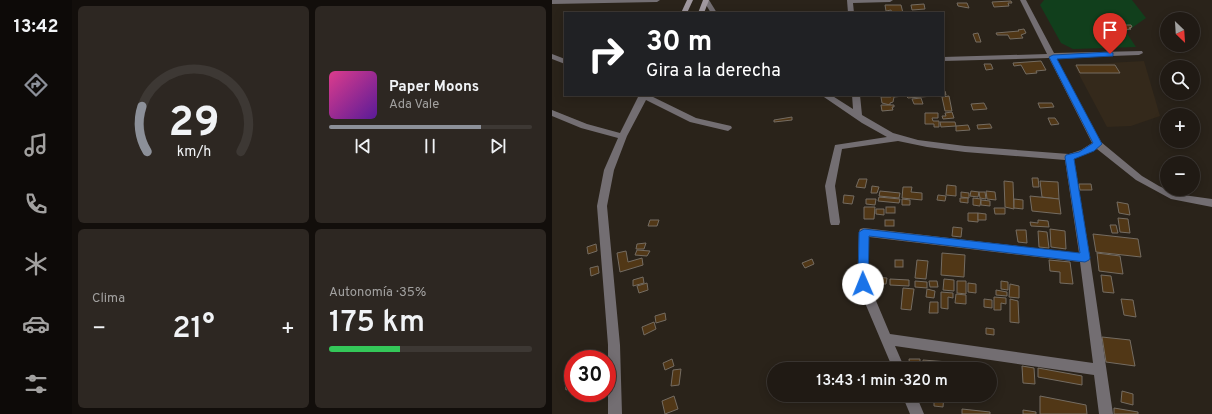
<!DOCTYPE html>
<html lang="es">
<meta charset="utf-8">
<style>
body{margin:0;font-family:Overpass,sans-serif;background:#2d2722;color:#f1f3f6;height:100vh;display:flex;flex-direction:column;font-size:15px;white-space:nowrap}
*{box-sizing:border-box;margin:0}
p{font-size:13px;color:#a2a1a0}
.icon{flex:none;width:22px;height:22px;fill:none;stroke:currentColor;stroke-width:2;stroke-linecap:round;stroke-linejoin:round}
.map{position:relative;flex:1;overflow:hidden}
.panel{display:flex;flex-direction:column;gap:6px;padding:6px;background:#120e0b;width:480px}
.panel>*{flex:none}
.banner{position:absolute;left:12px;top:12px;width:380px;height:84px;border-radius:0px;box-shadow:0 2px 10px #0003,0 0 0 1px #3d3834;background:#202124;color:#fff;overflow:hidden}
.needle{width:26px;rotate:155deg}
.buttons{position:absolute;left:608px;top:12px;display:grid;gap:8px}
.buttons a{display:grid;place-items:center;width:40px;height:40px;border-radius:50%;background:#201a14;box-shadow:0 2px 10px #0003,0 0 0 1px #3d3834;font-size:20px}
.speed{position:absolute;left:12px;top:350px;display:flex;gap:8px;font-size:20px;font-weight:700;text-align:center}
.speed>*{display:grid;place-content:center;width:52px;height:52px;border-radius:50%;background:#201a14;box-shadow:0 2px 10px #0003,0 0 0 1px #3d3834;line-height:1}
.speed .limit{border:6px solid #d22;background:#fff;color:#111}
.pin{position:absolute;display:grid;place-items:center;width:34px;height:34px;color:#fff;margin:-41px -17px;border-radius:50% 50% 50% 0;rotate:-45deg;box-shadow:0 0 4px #0007}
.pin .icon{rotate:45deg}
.me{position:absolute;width:44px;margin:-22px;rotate:359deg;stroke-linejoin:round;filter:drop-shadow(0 0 3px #0008)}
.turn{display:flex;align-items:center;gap:14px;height:84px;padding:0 16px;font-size:18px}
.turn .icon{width:52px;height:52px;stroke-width:2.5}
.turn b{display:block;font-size:28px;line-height:34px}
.big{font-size:30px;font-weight:600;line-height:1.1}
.panel .card{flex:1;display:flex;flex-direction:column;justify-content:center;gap:6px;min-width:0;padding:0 14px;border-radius:6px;background:#2d2722}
.panel .dial{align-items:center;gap:0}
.dial svg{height:104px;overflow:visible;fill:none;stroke:#3d3834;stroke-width:7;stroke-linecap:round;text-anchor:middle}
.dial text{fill:#f1f3f6;stroke:none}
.song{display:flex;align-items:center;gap:12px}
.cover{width:48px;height:48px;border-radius:6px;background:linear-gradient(135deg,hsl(330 70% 55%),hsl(270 70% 35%))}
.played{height:4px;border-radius:2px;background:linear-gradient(90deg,#8c9099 75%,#3d3834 75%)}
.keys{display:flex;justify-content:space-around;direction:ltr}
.heat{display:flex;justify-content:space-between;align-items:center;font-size:22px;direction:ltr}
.charge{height:6px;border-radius:3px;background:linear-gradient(90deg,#34c759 35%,#3d3834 0)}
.panel .tiles{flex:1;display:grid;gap:6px;grid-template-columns:repeat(2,1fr)}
.trip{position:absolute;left:215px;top:362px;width:230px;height:40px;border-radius:20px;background:#201a14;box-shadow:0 2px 10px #0003,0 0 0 1px #3d3834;font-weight:600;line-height:40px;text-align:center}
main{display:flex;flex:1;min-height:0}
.tabs{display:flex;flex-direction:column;width:72px;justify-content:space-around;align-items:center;background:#0d0a08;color:#a2a1a0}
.tabs .icon{width:28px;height:28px}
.tabs .current{color:#8c9099}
.tabs b{font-size:18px;color:#f1f3f6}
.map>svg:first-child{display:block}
.built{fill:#34291b}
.green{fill:#113f1c}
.building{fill:#513716;stroke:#746c62}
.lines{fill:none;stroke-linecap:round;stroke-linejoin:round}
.street{fill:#736e72;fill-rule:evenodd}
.secondary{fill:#a0989f;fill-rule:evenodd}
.route{fill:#1a73e8;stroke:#114b97}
</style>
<main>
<nav class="tabs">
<b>13:42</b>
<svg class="icon current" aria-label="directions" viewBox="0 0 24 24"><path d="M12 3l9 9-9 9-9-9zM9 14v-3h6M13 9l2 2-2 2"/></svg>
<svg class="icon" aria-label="music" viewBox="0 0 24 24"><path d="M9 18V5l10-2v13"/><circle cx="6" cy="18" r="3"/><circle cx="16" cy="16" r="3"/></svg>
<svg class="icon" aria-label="phone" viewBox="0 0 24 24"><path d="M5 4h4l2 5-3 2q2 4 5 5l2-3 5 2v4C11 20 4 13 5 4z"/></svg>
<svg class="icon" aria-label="climate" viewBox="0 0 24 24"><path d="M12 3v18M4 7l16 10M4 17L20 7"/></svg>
<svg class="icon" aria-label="car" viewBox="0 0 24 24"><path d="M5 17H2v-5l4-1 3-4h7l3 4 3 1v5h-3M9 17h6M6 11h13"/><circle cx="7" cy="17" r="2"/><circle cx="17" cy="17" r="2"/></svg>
<svg class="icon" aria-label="filters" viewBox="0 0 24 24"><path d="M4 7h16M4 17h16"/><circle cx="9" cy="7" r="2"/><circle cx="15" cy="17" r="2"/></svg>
</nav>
<section class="panel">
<div class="tiles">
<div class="card dial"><svg viewBox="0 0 100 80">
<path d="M14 69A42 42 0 1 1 86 69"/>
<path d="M14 69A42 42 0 0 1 10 34" stroke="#8c9099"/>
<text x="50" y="56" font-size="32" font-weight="700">29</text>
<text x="50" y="72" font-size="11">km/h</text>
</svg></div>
<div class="card">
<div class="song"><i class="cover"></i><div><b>Paper Moons</b><p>Ada Vale</p></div></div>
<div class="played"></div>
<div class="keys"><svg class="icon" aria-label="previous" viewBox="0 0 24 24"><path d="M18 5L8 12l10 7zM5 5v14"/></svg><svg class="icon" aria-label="pause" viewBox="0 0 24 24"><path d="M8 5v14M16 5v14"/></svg><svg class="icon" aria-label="next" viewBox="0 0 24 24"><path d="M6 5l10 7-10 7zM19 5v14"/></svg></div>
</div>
<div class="card"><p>Clima</p>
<div class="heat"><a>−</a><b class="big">21°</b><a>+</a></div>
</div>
<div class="card"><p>Autonomía · 35%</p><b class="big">175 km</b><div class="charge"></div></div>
</div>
</section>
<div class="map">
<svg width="660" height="414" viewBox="0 0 660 414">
<rect width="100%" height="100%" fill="#2a231a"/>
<polygon class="built" points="592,61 608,116 579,126 555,127 522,65"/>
<polygon class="green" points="492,0 580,0 594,18 574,32 584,47 521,49 509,43 488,5"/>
<g class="building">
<polygon points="459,1 460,3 456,3 457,6 442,7 440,2"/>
<polygon points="405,3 415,3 417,8 406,6"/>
<polygon points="372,4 373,9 360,10 359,5"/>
<polygon points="333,5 349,5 351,13 340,13 339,10 334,11"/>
<polygon points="567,25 579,25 580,27 577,28 579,29 569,30"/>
<polygon points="472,29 474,33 469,35 471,38 458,39 456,35 445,35 444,33 467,31 466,30"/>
<polygon points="426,33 429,42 424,42 421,34"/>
<polygon points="489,61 494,70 484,71 485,73 474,74 469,65 462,66 461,63"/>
<polygon points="432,64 439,64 441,69 434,70"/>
<polygon points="524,65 563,65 568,73 528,73"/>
<polygon points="393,91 394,95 356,98 353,95 391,95 391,92"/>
<polygon points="341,95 352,95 352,96 342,97 341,102 338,103 338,105 330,103 329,97 339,97"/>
<polygon points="397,96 400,111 393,111 390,97"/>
<polygon points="369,98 371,104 362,104 360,99"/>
<polygon points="432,103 435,109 421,110 419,104"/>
<polygon points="486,103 500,103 502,107 488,108"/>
<polygon points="329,105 342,105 342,107 340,107 341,110 330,111"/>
<polygon points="400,112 402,118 391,119 390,116 394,116 393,113"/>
<polygon points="373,113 386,113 386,118 380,118 381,121 387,121 387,127 382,127 382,124 373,124"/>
<polygon points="240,117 240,120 222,122 222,120"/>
<polygon points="496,118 503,118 507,124 499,125"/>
<polygon points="388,122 403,122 404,126 389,127"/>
<polygon points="438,124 440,128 426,129 425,125"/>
<polygon points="416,125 418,130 404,131 404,126"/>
<polygon points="480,178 486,178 487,187 481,187"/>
<polygon points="307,179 315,179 313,188 304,187"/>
<polygon points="452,181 461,182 462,209 453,207"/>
<polygon points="488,181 506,182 507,199 490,197"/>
<polygon points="527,184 539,184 540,190 528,190"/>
<polygon points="395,185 404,186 404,196 394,195"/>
<polygon points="320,186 327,187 325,193 319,193"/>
<polygon points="351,187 360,187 359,192 370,193 370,200 350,198"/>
<polygon points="328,191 348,193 347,198 327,196"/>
<polygon points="419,191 427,192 426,197 418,196"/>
<polygon points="434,191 443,192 444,200 435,199"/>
<polygon points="409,192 417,193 417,198 409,197"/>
<polygon points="427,192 433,192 434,199 428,198"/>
<polygon points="292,195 302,196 300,204 291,203"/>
<polygon points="386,195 394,196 393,201 385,200"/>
<polygon points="478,196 507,199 509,214 480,211"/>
<polygon points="327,197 348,199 347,203 326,201"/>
<polygon points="408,198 416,198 416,203 408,202"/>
<polygon points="421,198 429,199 428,206 421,205"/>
<polygon points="314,199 324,199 323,205 314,204"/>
<polygon points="350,199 358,200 358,205 350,205"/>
<polygon points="462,199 471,200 471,209 462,208"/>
<polygon points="429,200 438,201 438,206 429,205"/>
<polygon points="565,202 576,204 578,215 567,213"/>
<polygon points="312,207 323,207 322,219 312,219"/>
<rect x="334" y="207" width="9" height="6"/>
<polygon points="442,208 453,208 453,214 443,214"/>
<polygon points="324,209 332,209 332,215 324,214"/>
<polygon points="416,213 426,213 426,222 416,221"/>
<polygon points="426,213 434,214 434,220 426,220"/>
<polygon points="566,218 576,219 578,233 568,232"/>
<polygon points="98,220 107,220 105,226 96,226"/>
<rect x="333" y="220" width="9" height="6"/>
<polygon points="486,220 496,221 497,227 479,226 478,222 486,223"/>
<polygon points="558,225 564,225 566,233 560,233"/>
<polygon points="401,227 410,228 409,237 400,236"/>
<polygon points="498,229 513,231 514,249 499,247"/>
<polygon points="464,230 474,230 475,243 466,242"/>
<polygon points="486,231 495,232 497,248 487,247"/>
<polygon points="541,234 586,239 589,257 544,252"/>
<polygon points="94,243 92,249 84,249 85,244"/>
<polygon points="44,244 45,251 36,254 35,247"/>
<polygon points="85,250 98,251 95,256 83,255"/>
<polygon points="74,251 76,262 90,258 91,265 68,272 65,253"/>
<polygon points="390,253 413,255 412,277 389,275"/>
<polygon points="545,253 568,256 571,274 547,271"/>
<polygon points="260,259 262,264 253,268 250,263"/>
<rect x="343" y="260" width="8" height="7"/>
<polygon points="365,260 376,261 374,279 363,278"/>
<polygon points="497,260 518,262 521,284 508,283 508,272 498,271"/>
<polygon points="46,266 47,273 39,276 38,268"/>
<polygon points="549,275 559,276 562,293 551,292"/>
<polygon points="91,277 92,283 81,286 81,280"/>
<polygon points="322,277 335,278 334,284 321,284"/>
<polygon points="338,279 357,280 357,286 338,285"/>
<polygon points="392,279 402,280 402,291 391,290"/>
<polygon points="363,281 375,282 375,288 363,287"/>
<polygon points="377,281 385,281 386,287 378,287"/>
<polygon points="405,281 414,281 414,294 405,293"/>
<polygon points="449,281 456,282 456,290 449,289"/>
<polygon points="95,283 96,290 87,293 85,286"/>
<polygon points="416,283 424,284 424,293 416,292"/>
<polygon points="458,284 467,286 467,298 457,297"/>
<polygon points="351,288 362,289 359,310 349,309"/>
<polygon points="375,289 383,291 382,298 374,297"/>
<polygon points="444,290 455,292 455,296 444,295"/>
<polygon points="389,292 401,293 401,298 396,297 396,309 389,308"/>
<polygon points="404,294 414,295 414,304 403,303"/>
<polygon points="442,297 454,298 454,304 449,303 449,310 442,310"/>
<polygon points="432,299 440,300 440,308 432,307"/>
<polygon points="458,299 466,301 467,323 458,322"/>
<polygon points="569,299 581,300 584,317 572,315"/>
<polygon points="378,302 386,302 386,313 377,313"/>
<polygon points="113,313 114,320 104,323 103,316"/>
<polygon points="102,322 104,329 92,335 90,327"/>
<polygon points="434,328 442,329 442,335 434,334"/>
<polygon points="550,337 578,340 583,366 554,362"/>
<polygon points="120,359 122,366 113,370 111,363"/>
<polygon points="357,359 368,359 368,369 358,369"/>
<polygon points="371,360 409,363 409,369 371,369"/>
<polygon points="470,366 482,368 483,384 471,383"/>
<polygon points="486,368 530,376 530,385 486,377"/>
<polygon points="129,369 127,385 119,386 121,370"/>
<polygon points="21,377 21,387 14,390 13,381"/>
<polygon points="570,391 581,394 581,405 569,402"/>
<polygon points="382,395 392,395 391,407 382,406"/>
<polygon points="122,396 126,409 113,414 110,401"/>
<polygon points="488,396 534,405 535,414 488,414"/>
<polygon points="562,408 586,412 586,414 562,414"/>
<polygon points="410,409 438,412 438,414 410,414"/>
<polygon points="471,410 484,412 484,414 471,414"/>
</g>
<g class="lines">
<g class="street">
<polygon points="0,0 108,0 105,2 0,4"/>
<polygon points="151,0 157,0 165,13 159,13"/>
<polygon points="295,0 341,0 338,2 301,3 302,13 296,13"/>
<path d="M468 0H474L502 53 590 51 591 53 587 55 504 58 549 142 590 176 607 186 624 194 660 199V207L619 199 584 180 545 149 522 159 538 258 561 414H547L542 375 343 346 353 369H341L305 284 307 232 308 229 312 228 527 253 513 160 413 152 375 147 346 141 290 149 283 186 288 222 287 225H279L278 222 273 186 283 145 335 137 310 123 269 95H279L301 109 300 95H308L310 115 341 133 366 140 413 146 517 154 529 150 540 143 497 58 391 61V57L495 54ZM317 237 528 262 541 363 338 334 317 284Z"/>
<polygon points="0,54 13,59 13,64 0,59"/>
<polygon points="87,95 97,95 144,118 179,126 180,128 176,131 138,122 94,100 75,136 62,170 55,206 68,345 70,414 56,414 56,345 45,206 52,170 66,138 29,128 0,116 0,110 35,124 68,133"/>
<polygon points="350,395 364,395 372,414 358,414"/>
</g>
<g class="secondary">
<polygon points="135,0 141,0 135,13 129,13"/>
<polygon points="151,0 157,0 152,13 146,13"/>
</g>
</g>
<polygon class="route" points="558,52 561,53 561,56 505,59 550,144 542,151 522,159 538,258 537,260 533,262 317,236 316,284 315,287 311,288 307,287 306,284 307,232 312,229 528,253 513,157 514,155 527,152 541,143 497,57 501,55"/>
</svg>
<div class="buttons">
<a><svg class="needle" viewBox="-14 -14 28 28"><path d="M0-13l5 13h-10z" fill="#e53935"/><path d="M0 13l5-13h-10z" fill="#a2a1a0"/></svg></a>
<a><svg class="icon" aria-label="search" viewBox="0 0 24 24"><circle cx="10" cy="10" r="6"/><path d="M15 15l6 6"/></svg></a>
<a>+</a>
<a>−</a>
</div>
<div class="speed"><div class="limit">30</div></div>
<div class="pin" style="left:558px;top:54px;background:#d93025"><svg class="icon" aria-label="arrive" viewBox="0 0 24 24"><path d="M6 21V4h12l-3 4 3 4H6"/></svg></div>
<svg class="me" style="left:311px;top:284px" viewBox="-20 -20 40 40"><circle r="19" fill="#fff"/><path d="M0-13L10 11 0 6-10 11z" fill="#1a73e8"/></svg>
<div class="trip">13:43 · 1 min · 320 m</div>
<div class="banner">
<div class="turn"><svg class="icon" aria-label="right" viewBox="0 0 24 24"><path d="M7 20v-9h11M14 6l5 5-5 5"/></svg><div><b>30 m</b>Gira a la derecha</div></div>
</div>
</div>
</main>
